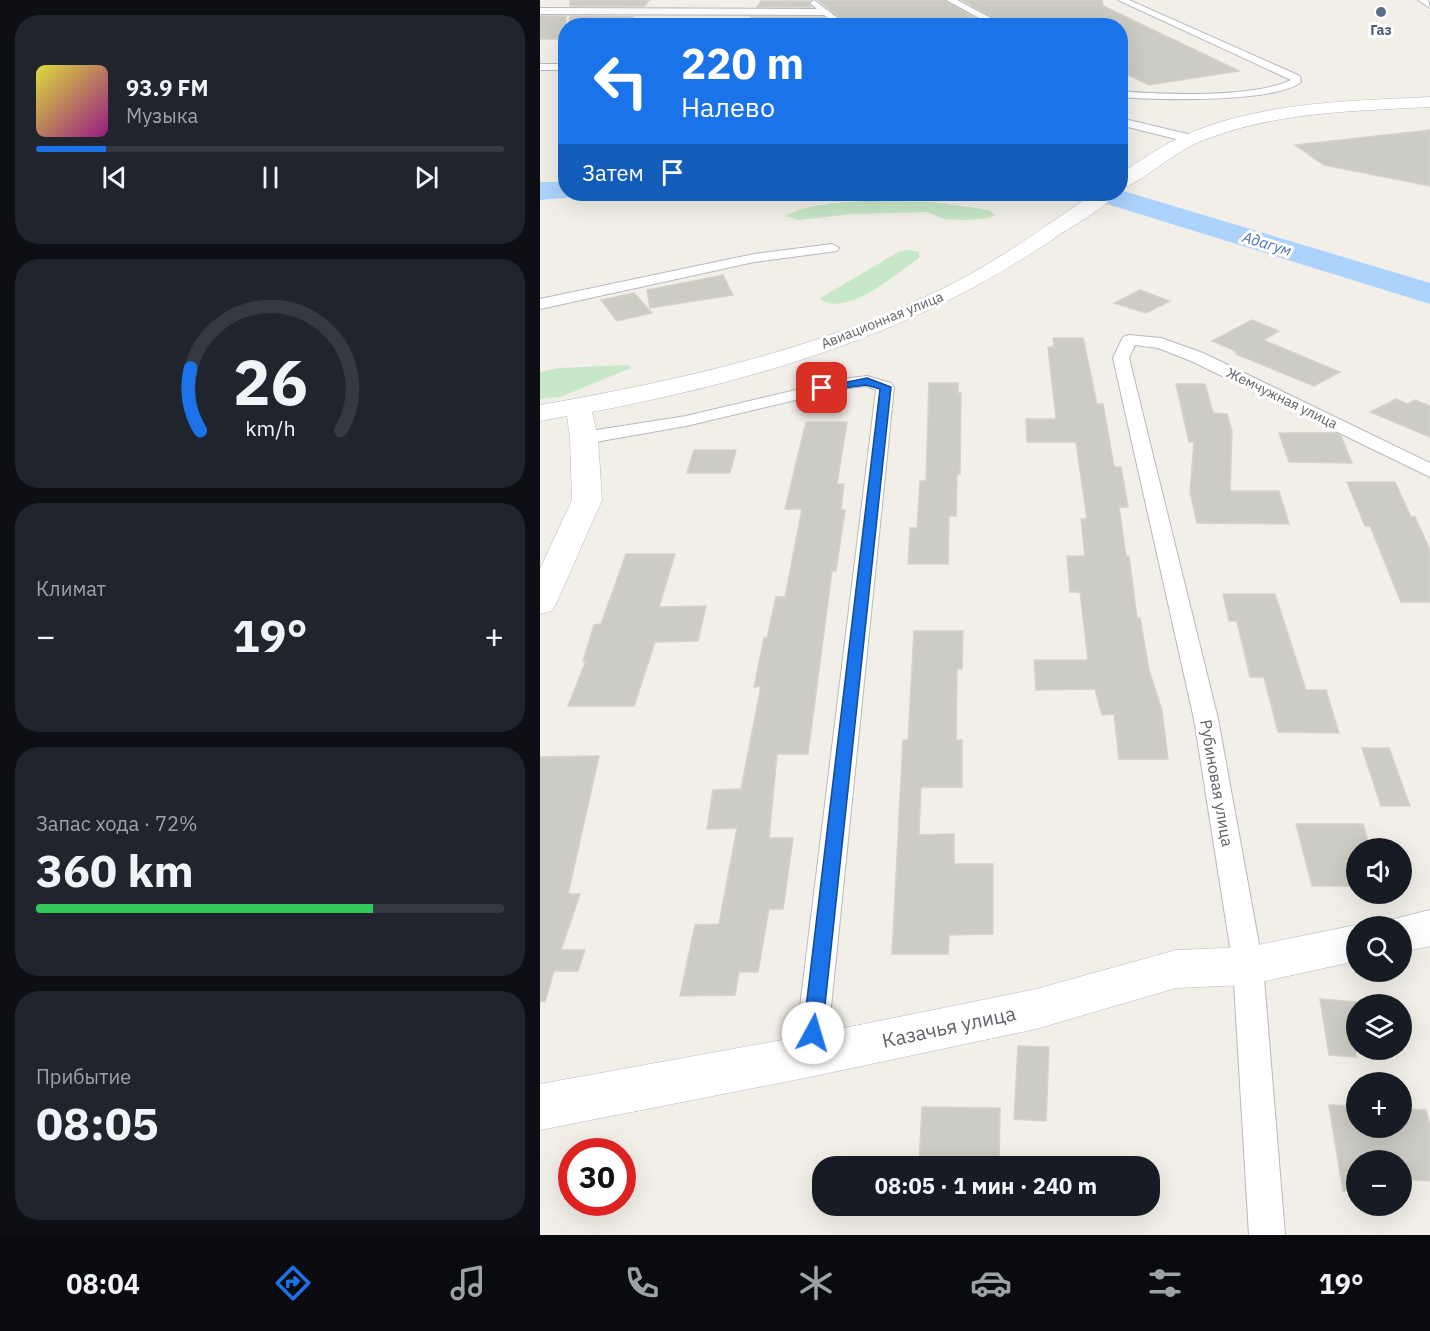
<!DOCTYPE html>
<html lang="ru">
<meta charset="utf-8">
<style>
body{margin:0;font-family:"IBM Plex Sans",sans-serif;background:#20242c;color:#f1f3f6;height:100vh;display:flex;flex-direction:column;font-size:22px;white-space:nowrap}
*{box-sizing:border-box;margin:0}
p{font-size:20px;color:#9ea1a6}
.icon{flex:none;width:33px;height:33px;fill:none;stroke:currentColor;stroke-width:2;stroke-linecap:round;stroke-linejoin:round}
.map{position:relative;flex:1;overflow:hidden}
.details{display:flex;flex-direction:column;gap:15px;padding:15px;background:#0d0f14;width:540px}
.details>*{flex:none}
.banner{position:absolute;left:18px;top:18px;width:570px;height:183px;border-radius:24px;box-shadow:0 6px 24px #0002;background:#1a73e8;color:#fff;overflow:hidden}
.buttons{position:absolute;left:806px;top:838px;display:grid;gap:12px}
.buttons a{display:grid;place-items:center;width:66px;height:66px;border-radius:50%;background:#171b24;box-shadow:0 6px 24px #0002;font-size:30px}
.speed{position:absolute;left:18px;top:1138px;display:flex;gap:12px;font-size:30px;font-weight:700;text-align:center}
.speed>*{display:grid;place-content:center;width:78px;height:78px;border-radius:50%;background:#171b24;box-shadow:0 6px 24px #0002;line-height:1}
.speed .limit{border:9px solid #d22;background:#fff;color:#111}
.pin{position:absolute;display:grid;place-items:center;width:51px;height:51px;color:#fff;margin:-26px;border-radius:12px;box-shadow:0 3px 9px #0006}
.me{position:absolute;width:66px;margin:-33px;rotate:6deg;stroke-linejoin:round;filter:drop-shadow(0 0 4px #0008)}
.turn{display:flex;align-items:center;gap:21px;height:126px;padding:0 24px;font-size:27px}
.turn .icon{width:78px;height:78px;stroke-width:2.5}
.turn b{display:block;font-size:42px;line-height:51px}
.then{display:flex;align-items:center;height:57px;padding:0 24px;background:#0003;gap:12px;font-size:22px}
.big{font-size:45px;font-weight:700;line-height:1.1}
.details .widget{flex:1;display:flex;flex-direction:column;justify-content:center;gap:9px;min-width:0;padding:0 21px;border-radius:24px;background:#20242c}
.details .dial{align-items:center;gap:0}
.dial svg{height:156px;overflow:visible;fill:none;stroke:#363941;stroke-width:7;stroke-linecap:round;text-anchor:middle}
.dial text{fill:#f1f3f6;stroke:none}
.song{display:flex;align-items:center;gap:18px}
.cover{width:72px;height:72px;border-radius:9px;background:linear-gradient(135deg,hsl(60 70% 55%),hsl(310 70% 35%))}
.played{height:6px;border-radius:3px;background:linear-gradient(90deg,#1a73e8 15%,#363941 15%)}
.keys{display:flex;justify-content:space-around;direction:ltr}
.heat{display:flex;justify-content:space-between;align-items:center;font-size:33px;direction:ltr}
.charge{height:9px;border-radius:4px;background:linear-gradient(90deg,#34c759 72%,#363941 0)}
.trip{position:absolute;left:272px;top:1156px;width:348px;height:60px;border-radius:24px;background:#171b24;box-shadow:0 6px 24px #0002;font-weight:700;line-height:60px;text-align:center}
.tabs{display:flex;height:96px;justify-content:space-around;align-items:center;background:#090b0e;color:#9ea1a6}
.tabs .icon{width:42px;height:42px}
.tabs .current{color:#1a73e8}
.tabs b{font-size:27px;color:#f1f3f6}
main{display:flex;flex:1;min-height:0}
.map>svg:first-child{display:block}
.green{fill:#c6e7c8}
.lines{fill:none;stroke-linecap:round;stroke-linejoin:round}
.river{fill:#acd3fd;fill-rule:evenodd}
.building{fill:#cccbc4;stroke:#d5d2c6;stroke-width:1.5}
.minor-casing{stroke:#b8b9be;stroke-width:2}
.secondary-casing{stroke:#b6b9bf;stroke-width:1}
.minor{fill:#fff;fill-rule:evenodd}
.secondary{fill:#fff;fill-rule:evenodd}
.route{fill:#1a73e8;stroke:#114b97;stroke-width:1.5}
.service-dot{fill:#5c6f8a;stroke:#fff;stroke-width:2}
.labels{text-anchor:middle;stroke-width:6;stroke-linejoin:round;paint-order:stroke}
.far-service-label{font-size:14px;font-weight:bold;fill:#4e5e75;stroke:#fff}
.far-street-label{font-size:14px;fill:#5f6268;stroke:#fff}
.far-water-label{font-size:15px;font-style:italic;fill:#4772b0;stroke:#fff}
.street-label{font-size:16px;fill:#5f6268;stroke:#fff}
.near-street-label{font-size:20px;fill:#5f6268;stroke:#fff}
</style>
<main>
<section class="details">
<div class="widget">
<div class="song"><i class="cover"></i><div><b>93.9 FM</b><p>Музыка</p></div></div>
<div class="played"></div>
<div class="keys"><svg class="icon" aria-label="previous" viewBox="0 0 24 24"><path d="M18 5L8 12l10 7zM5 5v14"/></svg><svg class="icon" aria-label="pause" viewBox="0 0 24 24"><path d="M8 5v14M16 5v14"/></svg><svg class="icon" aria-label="next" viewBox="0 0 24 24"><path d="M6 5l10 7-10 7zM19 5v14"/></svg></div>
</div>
<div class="widget dial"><svg viewBox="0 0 100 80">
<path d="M14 69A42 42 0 1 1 86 69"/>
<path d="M14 69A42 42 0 0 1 9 37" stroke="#1a73e8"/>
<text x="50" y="56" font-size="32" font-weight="700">26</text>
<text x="50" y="72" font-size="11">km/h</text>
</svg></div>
<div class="widget"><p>Климат</p>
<div class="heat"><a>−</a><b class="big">19°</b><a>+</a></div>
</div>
<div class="widget"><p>Запас хода · 72%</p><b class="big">360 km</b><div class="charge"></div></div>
<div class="widget"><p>Прибытие</p><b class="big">08:05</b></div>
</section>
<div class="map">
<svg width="890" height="1235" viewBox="0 0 890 1235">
<rect width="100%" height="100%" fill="#f1efe8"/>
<g class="green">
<path d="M326 201 392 202 449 210 455 215 448 218 429 220 403 219 388 212 312 214 259 220 245 216C269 203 300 203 326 201Z"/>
<path d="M370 250 379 252V258C355 274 308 318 279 299L360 251Z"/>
<polygon points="88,365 91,368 20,397 0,399 0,372 19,368"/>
</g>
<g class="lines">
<g class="river">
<polygon points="0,182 26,182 26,194 39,194 36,197 0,200"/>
<polygon points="580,190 890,283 890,304 554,200 549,194 580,194"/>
</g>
</g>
<g class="building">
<polygon points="30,0 110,0 104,6 30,6"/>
<polygon points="278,0 404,0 448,26 310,26"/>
<polygon points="422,0 562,0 563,6 699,71 609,85 580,71 580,26 518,26 513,23 468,26"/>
<polygon points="221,1 270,1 268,3 271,7 217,7"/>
<rect x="0" y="16" width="26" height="23"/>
<polygon points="30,16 93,17 88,21 29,21"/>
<polygon points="211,17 283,17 294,26 208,22"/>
<polygon points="890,130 890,186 784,165 755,145"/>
<polygon points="183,275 193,295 110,308 107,290"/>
<polygon points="600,290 630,301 606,313 574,303"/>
<polygon points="94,293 112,313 77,321 61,300"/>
<polygon points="712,320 739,331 723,340 800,372 774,386 696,354 696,351 672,341"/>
<polygon points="513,338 543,338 557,404 563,404 574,467 581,467 588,507 579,507 586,556 589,556 597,618 600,618 609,670 622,711 628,759 579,759 574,714 562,715 555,689 496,690 494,660 548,660 540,592 530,592 527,556 545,556 541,519 547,519 536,442 487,442 486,419 516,419 508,347 514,347"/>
<polygon points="389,383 418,383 418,393 421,393 420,474 417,474 416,516 409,516 408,564 368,564 370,528 377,528 380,481 386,481"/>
<polygon points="636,384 665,384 673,413 687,414 692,431 690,491 739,491 749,524 657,523 650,492 654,442 649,442"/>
<polygon points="856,399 867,404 875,400 890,406 890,437 830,412"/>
<polygon points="266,422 307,422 297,484 304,484 301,510 305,510 296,571 292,571 268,754 237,754 229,838 253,838 243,909 229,909 218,972 199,972 195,995 140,996 155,925 179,924 197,828 167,829 173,790 201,789 221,686 214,687 224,638 227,638 236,597 245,597 262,509 245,509"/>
<polygon points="739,433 795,433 801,436 812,463 749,462"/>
<polygon points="154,450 196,450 190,473 147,473"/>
<polygon points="807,482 855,482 871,517 875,517 890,550 890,602 861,602 830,526 825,526"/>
<polygon points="86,554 135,554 119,607 166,606 158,641 115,642 94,706 28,706 46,661 43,661 54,625 61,624"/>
<polygon points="683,594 735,594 766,690 786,690 799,733 738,732 724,677 710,677 697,621 689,621"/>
<polygon points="374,631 423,631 422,669 417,669 416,740 422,740 422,787 381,787 379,835 414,834 414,864 453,864 453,934 409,935 408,954 352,954 363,740 368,740"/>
<polygon points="822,748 849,748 870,806 841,806"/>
<polygon points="59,756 28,894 40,894 21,950 45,950 38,971 14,971 5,1002 0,1001 0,757"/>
<polygon points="756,824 823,824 830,849 816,849 816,886 772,886"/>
<polygon points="780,999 816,1002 816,1057 789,1055"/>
<polygon points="478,1046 509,1047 506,1121 474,1119"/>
<polygon points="789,1105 816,1106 816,1128 861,1128 861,1109 886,1110 890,1127 890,1181 861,1179 861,1161 816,1161 816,1190 803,1191"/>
<polygon points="382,1107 460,1108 459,1167 379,1167"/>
</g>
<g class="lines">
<g class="minor-casing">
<g id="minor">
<polygon points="274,0 308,26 298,26 284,15 0,14 0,8 277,9 270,3"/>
<polygon points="406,0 417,0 466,26 454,26"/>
<path d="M578 0H589L760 76 761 82C735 103 616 100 580 97V91C623 95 714 98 751 80Z"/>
<polygon points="878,0 888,0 890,8"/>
<rect x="0" y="64" width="26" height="6"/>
<polygon points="580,118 656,136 658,139 652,143 580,125"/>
<polygon points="292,244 299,248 297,251 214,262 0,309 0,299 214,254"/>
<polygon points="589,335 621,338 663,353 890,463 890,477 651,361 618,348 595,345 589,358 678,719 723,966 745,1235 709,1235 693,966 654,719 573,358 583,337"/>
<polygon points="327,376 351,383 354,387 286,1056 281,1066 270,1071 259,1066 254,1056 336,390 326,386 302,389 146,426 44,444 35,438 44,432 146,416 302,379"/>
</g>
</g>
<g class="secondary-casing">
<g id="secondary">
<path d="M890 97V107C812 111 732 112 659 142 634 152 601 183 580 189V174C601 160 621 146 643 136 719 102 808 101 890 97Z"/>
<path d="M553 194H575C564 209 532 226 516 237 375 334 218 380 52 412L58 438 62 500 16 604 12 611 0 614V569L32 500 30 438 27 416 0 421V405C142 380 282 349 412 284 461 259 507 225 553 194Z"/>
<polygon points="890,910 890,946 861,952 861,927 843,927 846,921"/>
<polygon points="816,925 822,927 816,927 816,961 708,985 636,988 496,1029 270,1077 0,1130 0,1084 270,1035 496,989 636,950 708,947"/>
</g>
</g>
<use href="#minor" class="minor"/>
<use href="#secondary" class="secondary"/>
</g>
<polygon class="route" points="327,378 351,387 282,1033 280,1039 273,1042 266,1039 263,1033 340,389 326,385 282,391 277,388"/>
<circle class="service-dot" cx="841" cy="12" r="6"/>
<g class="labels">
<g class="far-service-label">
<text x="841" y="35">Газ</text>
</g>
<g class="far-street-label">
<text transform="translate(342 320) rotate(-22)" y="5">Авиационная улица</text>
<text transform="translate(742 398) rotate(26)" y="5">Жемчужная улица</text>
</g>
<g class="far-water-label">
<text transform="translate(727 244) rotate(17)" y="5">Адагум</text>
</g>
<g class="street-label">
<text transform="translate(677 783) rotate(80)" y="6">Рубиновая улица</text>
</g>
<g class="near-street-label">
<text transform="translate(409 1027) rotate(-12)" y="7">Казачья улица</text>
</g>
</g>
</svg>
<div class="buttons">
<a><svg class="icon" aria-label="sound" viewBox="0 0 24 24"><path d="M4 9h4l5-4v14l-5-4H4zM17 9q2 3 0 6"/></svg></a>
<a><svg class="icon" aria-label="search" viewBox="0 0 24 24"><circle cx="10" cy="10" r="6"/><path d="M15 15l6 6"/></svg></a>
<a><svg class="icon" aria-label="layers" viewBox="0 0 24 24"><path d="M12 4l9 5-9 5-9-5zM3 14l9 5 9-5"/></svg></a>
<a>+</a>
<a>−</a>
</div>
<div class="speed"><div class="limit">30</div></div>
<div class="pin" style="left:282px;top:388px;background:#d93025"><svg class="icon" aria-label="arrive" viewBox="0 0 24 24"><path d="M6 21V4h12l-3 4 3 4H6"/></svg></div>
<svg class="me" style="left:273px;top:1033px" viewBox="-20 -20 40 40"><circle r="19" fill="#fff"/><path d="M0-13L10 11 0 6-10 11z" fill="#1a73e8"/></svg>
<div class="trip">08:05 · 1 мин · 240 m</div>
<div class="banner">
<div class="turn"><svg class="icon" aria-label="left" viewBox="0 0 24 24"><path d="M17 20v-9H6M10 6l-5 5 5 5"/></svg><div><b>220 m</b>Налево</div></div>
<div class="then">Затем<svg class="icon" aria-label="arrive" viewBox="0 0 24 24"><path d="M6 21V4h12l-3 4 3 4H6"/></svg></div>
</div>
</div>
</main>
<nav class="tabs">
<b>08:04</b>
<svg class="icon current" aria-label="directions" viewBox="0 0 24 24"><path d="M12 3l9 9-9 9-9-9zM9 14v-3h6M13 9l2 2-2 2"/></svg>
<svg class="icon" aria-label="music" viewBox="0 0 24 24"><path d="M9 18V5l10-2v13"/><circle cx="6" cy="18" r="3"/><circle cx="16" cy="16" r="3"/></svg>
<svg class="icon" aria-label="phone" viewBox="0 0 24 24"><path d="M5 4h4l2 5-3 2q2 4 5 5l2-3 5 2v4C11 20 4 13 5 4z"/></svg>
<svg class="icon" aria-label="climate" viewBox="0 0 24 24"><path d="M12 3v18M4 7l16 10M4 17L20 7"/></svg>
<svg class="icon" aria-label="car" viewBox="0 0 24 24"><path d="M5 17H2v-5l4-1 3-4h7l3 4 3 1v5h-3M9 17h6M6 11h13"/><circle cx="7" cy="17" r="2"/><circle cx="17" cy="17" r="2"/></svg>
<svg class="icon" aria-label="filters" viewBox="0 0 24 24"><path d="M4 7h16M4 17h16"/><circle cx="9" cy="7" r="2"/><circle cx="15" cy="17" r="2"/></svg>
<b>19°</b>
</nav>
